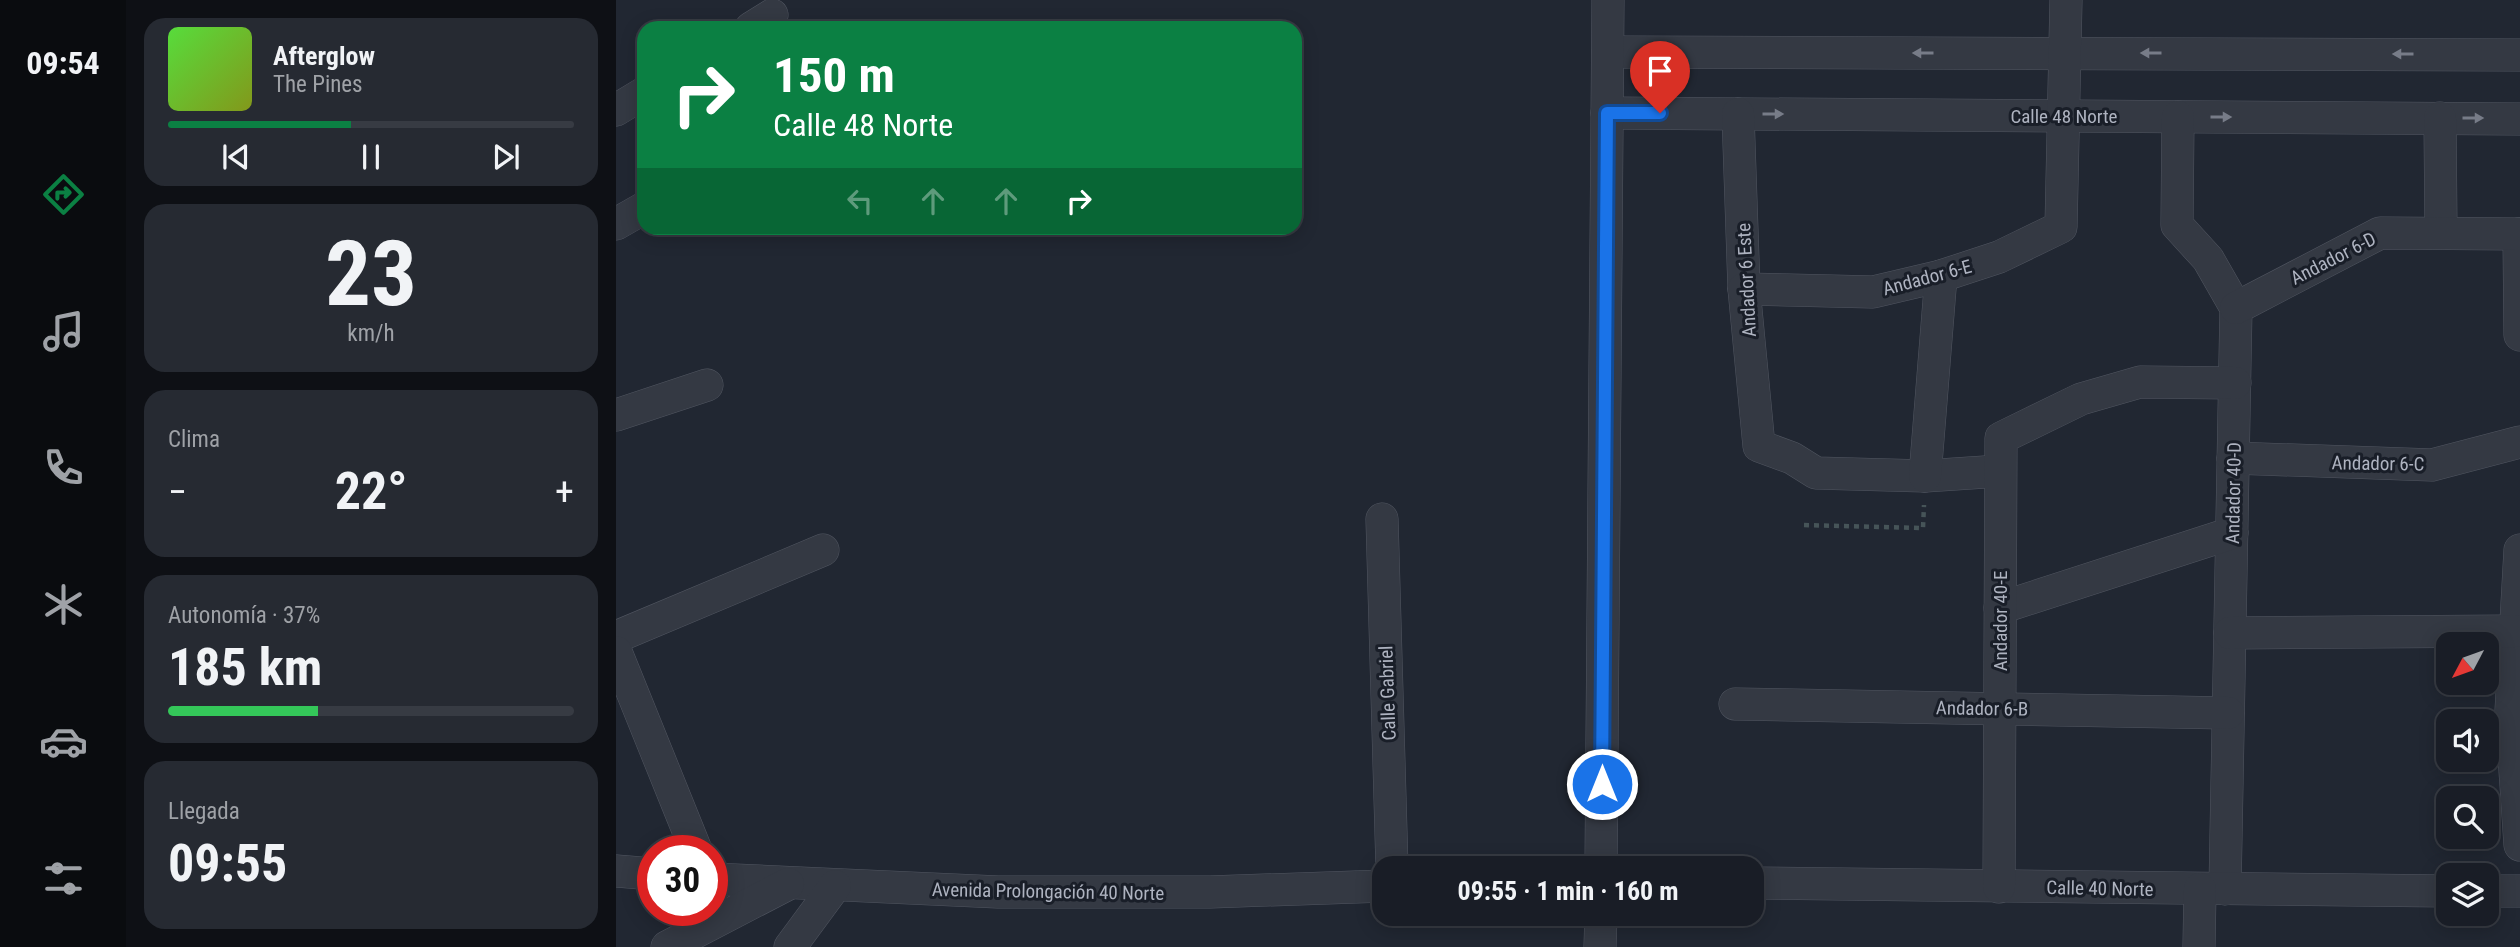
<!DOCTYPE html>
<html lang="es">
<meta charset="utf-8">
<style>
body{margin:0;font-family:"Roboto Condensed",sans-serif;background:#262a32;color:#f1f3f6;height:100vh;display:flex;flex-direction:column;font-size:26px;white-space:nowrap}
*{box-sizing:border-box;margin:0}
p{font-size:23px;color:#9fa2a7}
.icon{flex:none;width:38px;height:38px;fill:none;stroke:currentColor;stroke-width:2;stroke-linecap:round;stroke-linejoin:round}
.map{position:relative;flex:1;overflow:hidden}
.panel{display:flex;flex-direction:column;gap:18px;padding:18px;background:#0e1015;width:490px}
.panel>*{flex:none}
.banner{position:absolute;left:21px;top:21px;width:665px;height:214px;border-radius:21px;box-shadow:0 4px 18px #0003,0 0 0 2px #373b43;background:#0b8043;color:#fff;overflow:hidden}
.needle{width:46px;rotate:229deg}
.fabs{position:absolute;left:1820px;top:632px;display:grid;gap:14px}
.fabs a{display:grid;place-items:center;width:63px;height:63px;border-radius:14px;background:#191d26;box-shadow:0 4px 18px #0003,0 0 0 2px #373b43;font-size:35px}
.speed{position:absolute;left:21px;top:835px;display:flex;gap:14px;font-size:35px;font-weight:700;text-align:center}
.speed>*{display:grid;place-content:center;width:91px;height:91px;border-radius:50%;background:#191d26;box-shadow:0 4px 18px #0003,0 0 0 2px #373b43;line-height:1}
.speed .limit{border:10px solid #d22;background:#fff;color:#111}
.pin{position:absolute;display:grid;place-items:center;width:60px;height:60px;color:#fff;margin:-72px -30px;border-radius:50% 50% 50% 0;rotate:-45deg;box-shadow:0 0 7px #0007}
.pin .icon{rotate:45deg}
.me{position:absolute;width:77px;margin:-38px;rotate:0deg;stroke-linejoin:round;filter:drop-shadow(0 0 5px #0008)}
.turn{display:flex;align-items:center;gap:24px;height:147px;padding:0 21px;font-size:32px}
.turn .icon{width:91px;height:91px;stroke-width:2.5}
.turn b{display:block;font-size:49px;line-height:60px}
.lanes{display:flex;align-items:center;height:66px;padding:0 21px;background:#0003;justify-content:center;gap:35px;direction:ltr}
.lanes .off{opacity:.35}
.big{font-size:52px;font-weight:700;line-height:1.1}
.panel .tile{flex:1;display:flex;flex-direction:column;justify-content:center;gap:10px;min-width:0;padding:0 24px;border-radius:21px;background:#262a32}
.panel .dial{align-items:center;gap:0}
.dial b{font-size:91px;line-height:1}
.song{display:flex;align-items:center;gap:21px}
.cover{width:84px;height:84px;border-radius:10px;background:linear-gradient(135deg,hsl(110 70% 55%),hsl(70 70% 35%))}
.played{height:7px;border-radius:4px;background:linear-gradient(90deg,#0b8043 45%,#373b43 45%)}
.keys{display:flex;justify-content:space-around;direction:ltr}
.heat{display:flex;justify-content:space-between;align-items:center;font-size:38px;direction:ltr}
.charge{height:10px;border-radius:5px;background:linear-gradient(90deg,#34c759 37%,#373b43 0)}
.trip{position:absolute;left:756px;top:856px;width:392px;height:70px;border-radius:21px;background:#191d26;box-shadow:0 4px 18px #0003,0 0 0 2px #373b43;font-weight:700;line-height:70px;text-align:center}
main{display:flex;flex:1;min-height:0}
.tabs{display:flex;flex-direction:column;width:126px;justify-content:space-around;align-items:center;background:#0a0c0f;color:#9fa2a7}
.tabs .icon{width:49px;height:49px}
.tabs .selected{color:#0b8043}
.tabs b{font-size:32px;color:#f1f3f6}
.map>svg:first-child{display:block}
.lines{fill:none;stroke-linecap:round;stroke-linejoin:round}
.minor-casing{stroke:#515661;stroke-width:33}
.path{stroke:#465458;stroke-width:4.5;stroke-dasharray:5 5;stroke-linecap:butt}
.minor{stroke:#343943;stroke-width:32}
.oneway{fill:#777c88}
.route-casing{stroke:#114b97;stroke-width:18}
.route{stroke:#1a73e8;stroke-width:12}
.labels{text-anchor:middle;stroke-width:6;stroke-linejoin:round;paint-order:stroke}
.street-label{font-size:19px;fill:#aeb3c0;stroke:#191e28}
</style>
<main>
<nav class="tabs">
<b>09:54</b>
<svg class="icon selected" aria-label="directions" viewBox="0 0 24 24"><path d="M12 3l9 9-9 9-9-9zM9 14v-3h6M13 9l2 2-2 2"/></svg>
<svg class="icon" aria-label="music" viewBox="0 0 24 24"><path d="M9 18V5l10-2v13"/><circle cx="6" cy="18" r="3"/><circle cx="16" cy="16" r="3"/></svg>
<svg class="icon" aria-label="phone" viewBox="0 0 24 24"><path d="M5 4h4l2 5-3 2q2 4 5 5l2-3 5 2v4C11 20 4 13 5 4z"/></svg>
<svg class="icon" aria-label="climate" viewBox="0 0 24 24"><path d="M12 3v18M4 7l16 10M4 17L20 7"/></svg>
<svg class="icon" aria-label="car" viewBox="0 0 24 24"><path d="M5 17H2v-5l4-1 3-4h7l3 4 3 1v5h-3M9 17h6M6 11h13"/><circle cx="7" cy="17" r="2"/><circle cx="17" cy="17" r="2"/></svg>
<svg class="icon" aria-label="filters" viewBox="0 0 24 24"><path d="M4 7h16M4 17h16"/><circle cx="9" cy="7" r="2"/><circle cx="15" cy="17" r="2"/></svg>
</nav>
<section class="panel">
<div class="tile">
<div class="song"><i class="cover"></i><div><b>Afterglow</b><p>The Pines</p></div></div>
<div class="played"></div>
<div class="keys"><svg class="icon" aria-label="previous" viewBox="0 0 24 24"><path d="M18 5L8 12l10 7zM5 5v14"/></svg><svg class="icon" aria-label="pause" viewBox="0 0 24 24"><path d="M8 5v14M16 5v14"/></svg><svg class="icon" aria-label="next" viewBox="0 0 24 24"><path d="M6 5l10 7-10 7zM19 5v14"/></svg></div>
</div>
<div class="tile dial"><b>23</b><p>km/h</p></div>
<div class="tile"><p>Clima</p>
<div class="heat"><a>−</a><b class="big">22°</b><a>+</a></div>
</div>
<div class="tile"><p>Autonomía · 37%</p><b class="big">185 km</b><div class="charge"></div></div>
<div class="tile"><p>Llegada</p><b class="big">09:55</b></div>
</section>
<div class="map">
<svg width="1904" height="947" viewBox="0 0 1904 947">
<rect width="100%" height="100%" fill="#212732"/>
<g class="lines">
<g class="minor-casing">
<g id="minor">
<polyline points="135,28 156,15"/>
<polyline points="992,52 1904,55"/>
<polyline points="0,110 28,93"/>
<polyline points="991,113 1904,119"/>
<polyline points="1122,114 1128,289 1143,446 1176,458 1200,473 1309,476 1384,471"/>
<polyline points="1562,117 1561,225 1592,259 1620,308 1609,889"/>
<polyline points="1824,118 1825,232"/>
<polyline points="0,224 28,208"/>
<polyline points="1903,234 1904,335"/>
<polyline points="1128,289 1257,292 1325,276 1383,257 1445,227 1450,0"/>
<polyline points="1620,308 1764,233 1904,234"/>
<polyline points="0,415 91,385"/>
<polyline points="1617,458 1816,465 1904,442"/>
<polyline points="1309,476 1325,276"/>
<polyline points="766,519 776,868"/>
<polyline points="1904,550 1895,711 1904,845"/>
<polyline points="1384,608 1616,533"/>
<polyline points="1614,633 1899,631"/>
<polyline points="0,637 207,550"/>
<polyline points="0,652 80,850"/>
<polyline points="1119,704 1612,713"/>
<polyline points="985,868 992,0"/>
<polyline points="0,871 37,874"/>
<polyline points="96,879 382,892 594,892 768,886"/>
<polyline points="1136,883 1832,891"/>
<polyline points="1383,887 1385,438 1465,399 1524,382 1619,383"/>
<polyline points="1871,891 1904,891"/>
<polyline points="51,947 172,884"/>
<polyline points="174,947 219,886"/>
<polyline points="984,947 985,914"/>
<polyline points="1583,947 1584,889"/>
</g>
</g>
<polyline class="path" points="1188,525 1307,528 1308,505"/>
<use href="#minor" class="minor"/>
</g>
<defs><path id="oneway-solid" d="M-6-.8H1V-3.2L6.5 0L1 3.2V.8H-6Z" transform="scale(1.75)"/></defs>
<g class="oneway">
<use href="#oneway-solid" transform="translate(1307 53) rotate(-180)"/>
<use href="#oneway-solid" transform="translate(1535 53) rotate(-180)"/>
<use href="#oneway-solid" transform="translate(1787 54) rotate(-180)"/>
<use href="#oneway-solid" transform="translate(1157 114)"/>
<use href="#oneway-solid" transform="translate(1605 117)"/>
<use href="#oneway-solid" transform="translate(1857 118)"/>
</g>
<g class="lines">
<g class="route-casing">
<polyline id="route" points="986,784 991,113 1044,113"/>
</g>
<use href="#route" class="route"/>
</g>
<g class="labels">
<g class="street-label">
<text x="1448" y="123">Calle 48 Norte</text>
<text transform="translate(1717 258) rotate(-27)" y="7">Andador 6-D</text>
<text transform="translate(1311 277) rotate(-15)" y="7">Andador 6-E</text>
<text transform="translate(1130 280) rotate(-93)" y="7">Andador 6 Este</text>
<text transform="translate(1762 463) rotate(1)" y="7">Andador 6-C</text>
<text transform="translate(1617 493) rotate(-89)" y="7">Andador 40-D</text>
<text transform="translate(1384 621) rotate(-90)" y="7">Andador 40-E</text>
<text transform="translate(771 693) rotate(-92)" y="7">Calle Gabriel</text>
<text transform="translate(1366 708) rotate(1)" y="7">Andador 6-B</text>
<text transform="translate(1484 888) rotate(1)" y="7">Calle 40 Norte</text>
<text transform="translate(432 891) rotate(1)" y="7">Avenida Prolongación 40 Norte</text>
</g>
</g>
</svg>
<div class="fabs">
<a><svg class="needle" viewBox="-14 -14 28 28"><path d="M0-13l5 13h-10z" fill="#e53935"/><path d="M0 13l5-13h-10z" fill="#9fa2a7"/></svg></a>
<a><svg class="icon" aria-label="sound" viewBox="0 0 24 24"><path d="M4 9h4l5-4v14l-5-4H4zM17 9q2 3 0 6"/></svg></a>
<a><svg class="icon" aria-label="search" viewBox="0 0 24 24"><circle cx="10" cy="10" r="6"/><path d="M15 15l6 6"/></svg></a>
<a><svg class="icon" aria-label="layers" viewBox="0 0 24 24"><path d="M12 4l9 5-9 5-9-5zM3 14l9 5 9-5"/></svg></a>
</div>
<div class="speed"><div class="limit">30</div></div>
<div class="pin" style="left:1044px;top:113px;background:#d93025"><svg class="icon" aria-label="arrive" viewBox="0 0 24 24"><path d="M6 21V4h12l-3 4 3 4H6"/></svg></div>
<svg class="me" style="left:986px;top:784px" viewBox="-20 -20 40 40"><circle r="17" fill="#1a73e8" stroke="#fff" stroke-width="3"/><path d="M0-11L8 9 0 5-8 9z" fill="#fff"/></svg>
<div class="trip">09:55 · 1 min · 160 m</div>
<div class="banner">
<div class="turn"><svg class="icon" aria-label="right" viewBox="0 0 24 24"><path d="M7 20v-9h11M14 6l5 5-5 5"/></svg><div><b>150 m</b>Calle 48 Norte</div></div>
<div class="lanes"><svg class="icon off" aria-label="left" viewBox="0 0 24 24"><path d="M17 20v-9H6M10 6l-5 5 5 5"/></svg><svg class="icon off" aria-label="ahead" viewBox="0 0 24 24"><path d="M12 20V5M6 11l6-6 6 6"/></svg><svg class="icon off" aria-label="ahead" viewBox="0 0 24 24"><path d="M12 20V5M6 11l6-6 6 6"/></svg><svg class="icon" aria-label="right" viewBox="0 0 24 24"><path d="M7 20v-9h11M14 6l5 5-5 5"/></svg></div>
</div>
</div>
</main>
